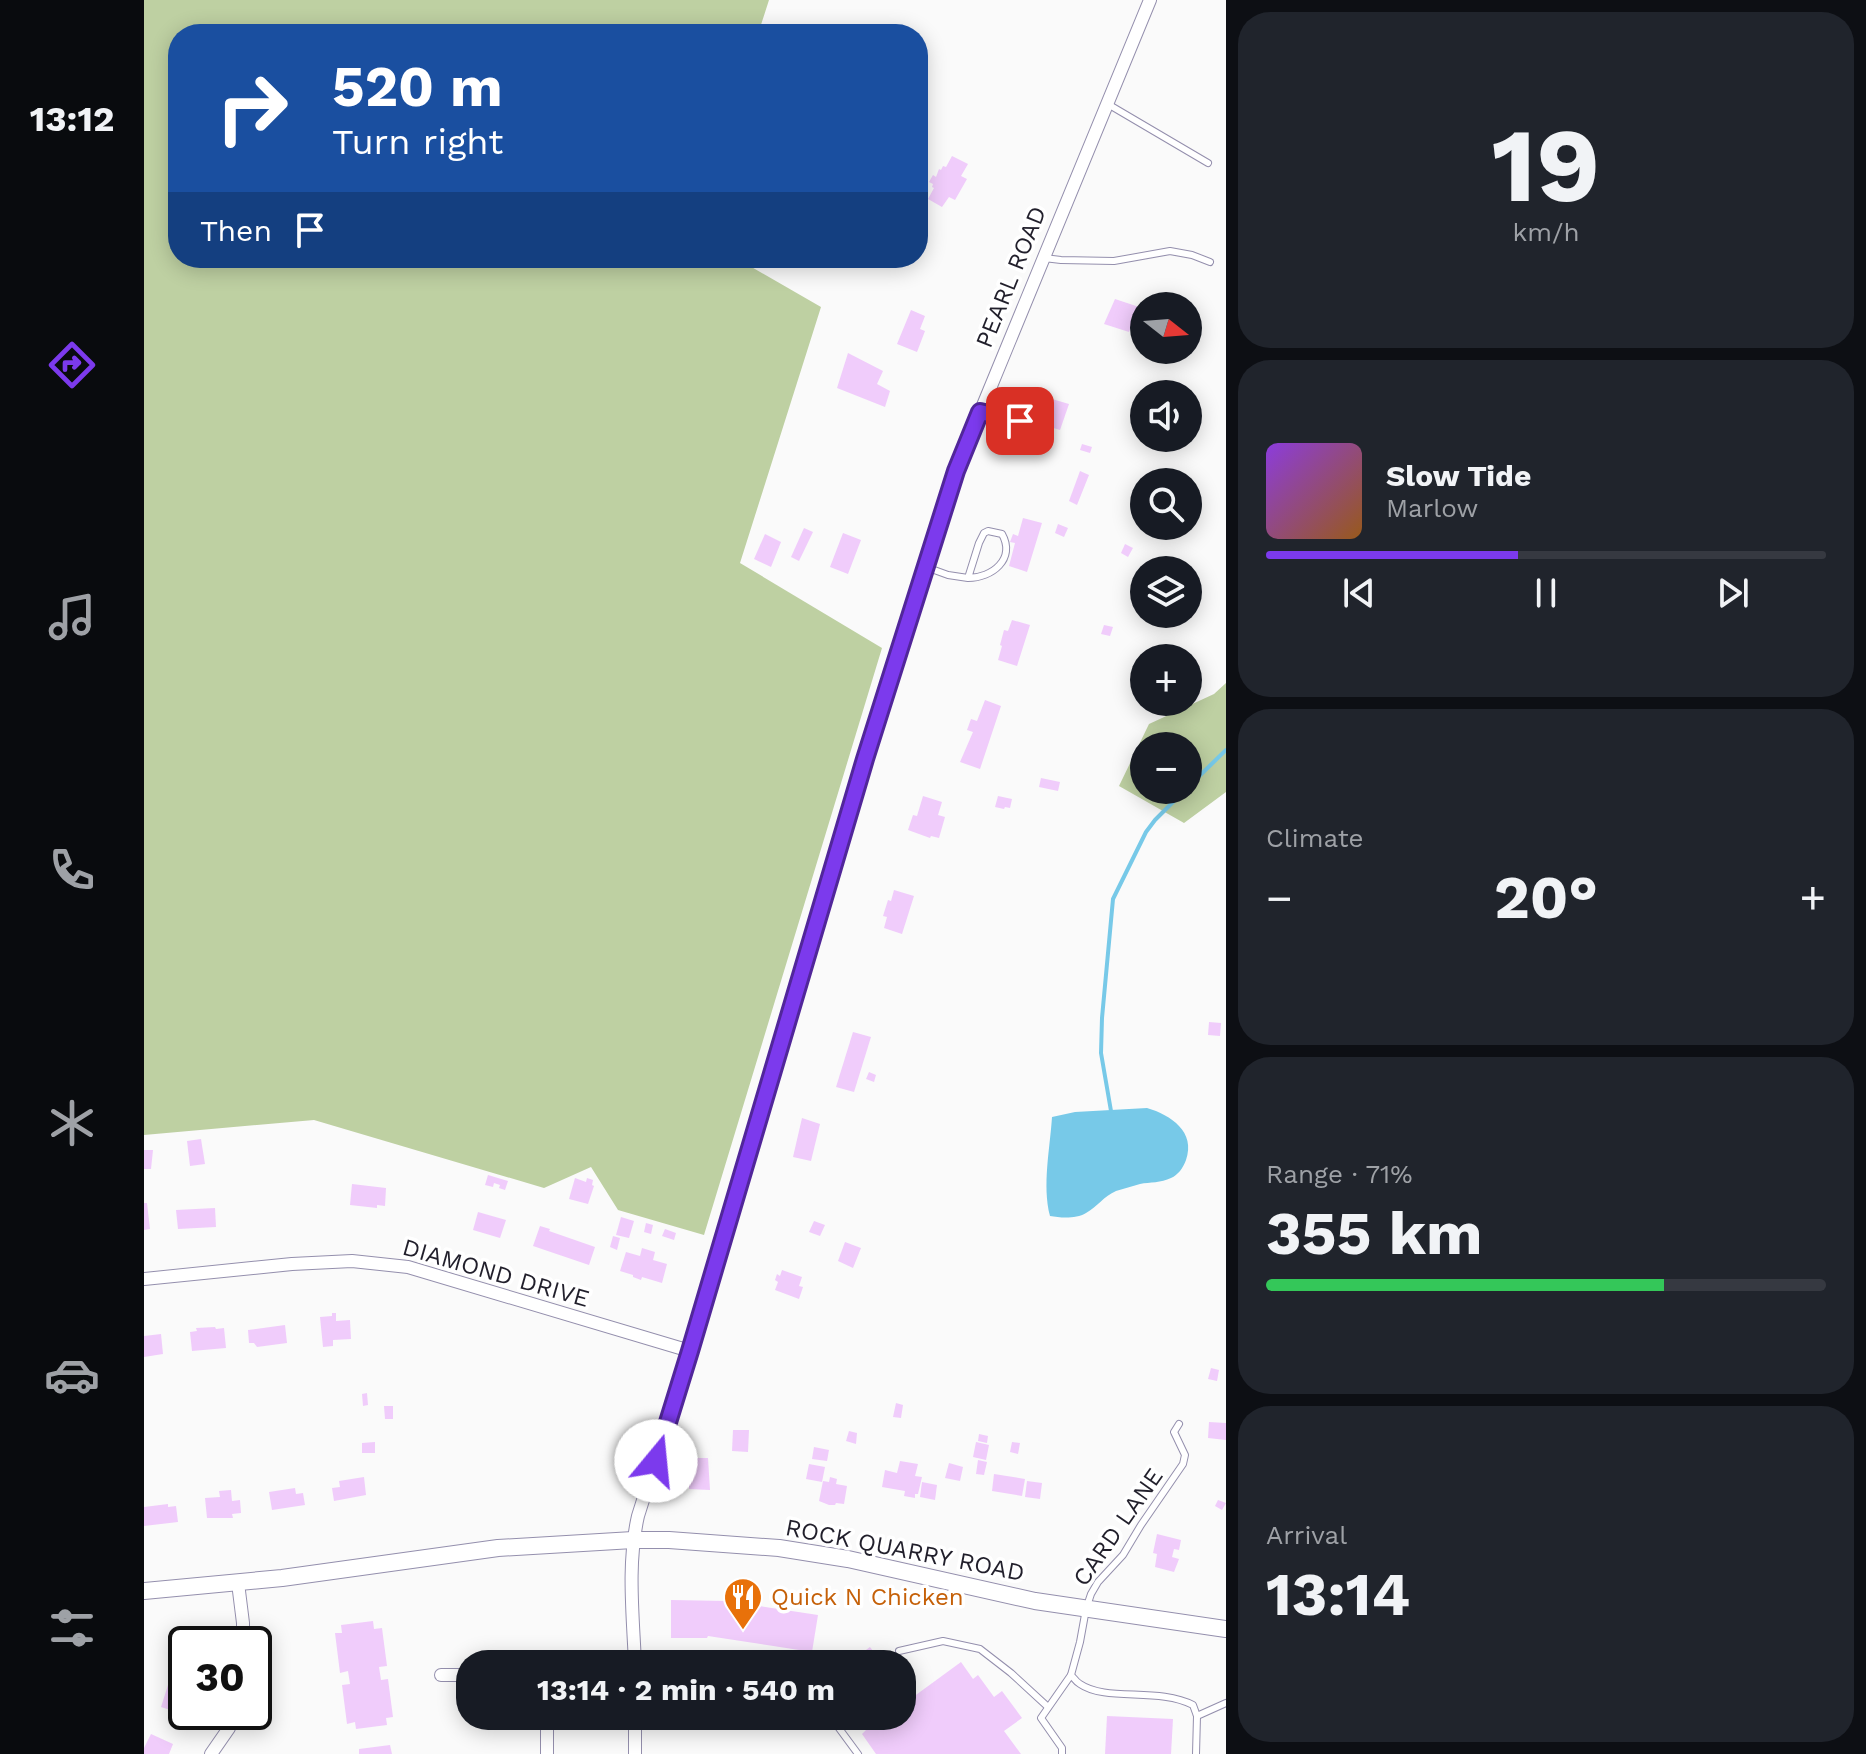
<!DOCTYPE html>
<meta charset="utf-8">
<style>
body{margin:0;font-family:"Work Sans",sans-serif;background:#20242c;color:#f1f3f6;height:100vh;display:flex;flex-direction:column;font-size:30px;white-space:nowrap}
*{box-sizing:border-box;margin:0}
p{font-size:26px;color:#9ea1a6}
.icon{flex:none;width:44px;height:44px;fill:none;stroke:currentColor;stroke-width:2;stroke-linecap:round;stroke-linejoin:round}
.map{position:relative;flex:1;overflow:hidden}
.drawer{display:flex;flex-direction:column;gap:12px;padding:12px;background:#0d0f14;width:640px}
.drawer>*{flex:none}
.guide{position:absolute;left:24px;top:24px;width:760px;height:244px;border-radius:32px;box-shadow:0 4px 20px #0003;background:#1a4fa0;color:#fff;overflow:hidden}
.needle{width:52px;rotate:107deg}
.controls{position:absolute;left:986px;top:292px;display:grid;gap:16px}
.controls a{display:grid;place-items:center;width:72px;height:72px;border-radius:50%;background:#171b24;box-shadow:0 4px 20px #0003;font-size:40px}
.speed{position:absolute;left:24px;top:1626px;display:flex;gap:16px;font-size:40px;font-weight:700;text-align:center}
.speed>*{display:grid;place-content:center;width:104px;height:104px;border-radius:50%;background:#171b24;box-shadow:0 4px 20px #0003;line-height:1}
.speed .limit{border:4px solid #111;border-radius:12px;background:#fff;color:#111}
.pin{position:absolute;display:grid;place-items:center;width:68px;height:68px;color:#fff;margin:-34px;border-radius:16px;box-shadow:0 4px 12px #0006}
.me{position:absolute;width:88px;margin:-44px;rotate:17deg;stroke-linejoin:round;filter:drop-shadow(0 0 6px #0008)}
.turn{display:flex;align-items:center;gap:28px;height:168px;padding:0 32px;font-size:36px}
.turn .icon{width:104px;height:104px;stroke-width:2.5}
.turn b{display:block;font-size:56px;line-height:68px}
.then{display:flex;align-items:center;height:76px;padding:0 32px;background:#0003;gap:16px;font-size:30px}
.big{font-size:60px;font-weight:700;line-height:1.1}
.drawer .card{flex:1;display:flex;flex-direction:column;justify-content:center;gap:12px;min-width:0;padding:0 28px;border-radius:32px;background:#20242c}
.drawer .dial{align-items:center;gap:0}
.dial b{font-size:104px;line-height:1}
.song{display:flex;align-items:center;gap:24px}
.cover{width:96px;height:96px;border-radius:12px;background:linear-gradient(135deg,hsl(270 70% 55%),hsl(30 70% 35%))}
.played{height:8px;border-radius:4px;background:linear-gradient(90deg,#7c3aed 45%,#363941 45%)}
.keys{display:flex;justify-content:space-around;direction:ltr}
.heat{display:flex;justify-content:space-between;align-items:center;font-size:44px;direction:ltr}
.charge{height:12px;border-radius:6px;background:linear-gradient(90deg,#34c759 71%,#363941 0)}
.trip{position:absolute;left:312px;top:1650px;width:460px;height:80px;border-radius:32px;background:#171b24;box-shadow:0 4px 20px #0003;font-weight:700;line-height:80px;text-align:center}
main{display:flex;flex:1;min-height:0}
.dock{display:flex;flex-direction:column;width:144px;justify-content:space-around;align-items:center;background:#090b0e;color:#9ea1a6}
.dock .icon{width:56px;height:56px}
.dock .on{color:#7c3aed}
.dock b{font-size:36px;color:#f1f3f6}
.map>svg:first-child{display:block}
.green{fill:#bed0a2;fill-rule:evenodd}
.water{fill:#77c9e8}
.lines{fill:none;stroke-linecap:round;stroke-linejoin:round}
.stream{stroke:#77c9e8;stroke-width:4}
.building{fill:#f0ccfb}
.service-casing{stroke:#948fad;stroke-width:8}
.minor-casing{stroke:#948fad;stroke-width:14}
.secondary-casing{stroke:#948fad;stroke-width:18}
.service{stroke:#fff;stroke-width:6}
.minor{stroke:#fff;stroke-width:12}
.secondary{stroke:#fff;stroke-width:16}
.route-casing{stroke:#51269a;stroke-width:20}
.route{stroke:#7c3aed;stroke-width:14}
.labels{text-anchor:middle;stroke-width:7;stroke-linejoin:round;paint-order:stroke}
.street-label{font-size:24px;fill:#211f2b;stroke:#fff}
.food-label{font-size:24px;fill:#c56008;stroke:#fff;text-anchor:start}
</style>
<main>
<nav class="dock">
<b>13:12</b>
<svg class="icon on" aria-label="directions" viewBox="0 0 24 24"><path d="M12 3l9 9-9 9-9-9zM9 14v-3h6M13 9l2 2-2 2"/></svg>
<svg class="icon" aria-label="music" viewBox="0 0 24 24"><path d="M9 18V5l10-2v13"/><circle cx="6" cy="18" r="3"/><circle cx="16" cy="16" r="3"/></svg>
<svg class="icon" aria-label="phone" viewBox="0 0 24 24"><path d="M5 4h4l2 5-3 2q2 4 5 5l2-3 5 2v4C11 20 4 13 5 4z"/></svg>
<svg class="icon" aria-label="climate" viewBox="0 0 24 24"><path d="M12 3v18M4 7l16 10M4 17L20 7"/></svg>
<svg class="icon" aria-label="car" viewBox="0 0 24 24"><path d="M5 17H2v-5l4-1 3-4h7l3 4 3 1v5h-3M9 17h6M6 11h13"/><circle cx="7" cy="17" r="2"/><circle cx="17" cy="17" r="2"/></svg>
<svg class="icon" aria-label="filters" viewBox="0 0 24 24"><path d="M4 7h16M4 17h16"/><circle cx="9" cy="7" r="2"/><circle cx="15" cy="17" r="2"/></svg>
</nav>
<div class="map">
<svg width="1082" height="1754" viewBox="0 0 1082 1754">
<rect width="100%" height="100%" fill="#fafafa"/>
<g class="green">
<polygon points="0,0 625,0 614,34 34,34 34,258 592,258 677,307 596,563 738,648 560,1235 474,1210 447,1167 400,1188 170,1120 0,1135"/>
<path d="M1082 683V792L1040 823 975 786 1005 724 1070 694ZM1000 746H1044V790H1000Z"/>
</g>
<path class="water" d="M1003 1108C1027 1115 1052 1132 1042 1160 1039 1168 1034 1175 1027 1178 1017 1183 1006 1182 996 1184 988 1186 980 1189 972 1191 960 1196 953 1207 942 1213 932 1219 917 1218 906 1216 898 1185 906 1149 908 1117L931 1112Z"/>
<g class="lines">
<g class="stream">
<polyline points="1044,787 1082,750"/>
<polyline points="967,1111 957,1053 958,1018 969,899 1002,832 1011,820 1041,790"/>
</g>
</g>
<g class="building">
<polygon points="808,156 824,164 817,176 823,179 811,200 805,197 798,207 784,199 790,188 788,187 789,184 785,182 789,175 792,177 795,169 797,170 799,166 802,167"/>
<polygon points="971,299 995,307 985,332 960,324"/>
<polygon points="767,310 781,316 776,329 781,331 773,352 753,344"/>
<polygon points="704,353 739,371 733,384 746,391 741,407 693,388"/>
<polygon points="908,399 925,404 916,430 903,426 905,419 899,415 904,400 907,402"/>
<polygon points="938,444 948,447 946,453 936,450"/>
<polygon points="936,471 945,475 933,505 925,501"/>
<polygon points="879,518 898,523 883,572 865,566 871,543 866,542 869,534 874,536"/>
<polygon points="914,524 924,528 920,537 911,533"/>
<polygon points="660,528 669,532 655,561 647,557"/>
<polygon points="699,533 717,540 704,574 686,567"/>
<polygon points="621,534 637,542 627,567 610,559"/>
<polygon points="981,544 989,548 984,557 977,553"/>
<polygon points="868,620 886,625 873,666 854,660 858,646 856,645 860,630 864,631"/>
<polygon points="960,625 969,627 966,636 957,634"/>
<polygon points="841,700 857,706 836,769 816,762 829,732 823,730 827,719 833,721"/>
<polygon points="897,778 916,782 914,791 895,787"/>
<polygon points="779,796 798,802 794,815 801,817 795,838 787,836 786,838 764,830 769,815 773,816"/>
<polygon points="854,796 868,799 866,808 861,807 860,809 851,807"/>
<polygon points="750,890 770,896 758,934 740,928 743,917 739,916 744,900 747,901"/>
<polygon points="1065,1022 1077,1023 1076,1036 1064,1035"/>
<polygon points="709,1032 727,1037 710,1092 692,1087"/>
<polygon points="725,1072 732,1075 730,1082 722,1079"/>
<polygon points="658,1118 676,1124 667,1161 649,1157"/>
<polygon points="57,1139 61,1164 46,1166 43,1141"/>
<polygon points="0,1150 9,1150 7,1169 0,1169"/>
<polygon points="344,1175 364,1181 361,1190 355,1188 356,1185 350,1183 349,1187 341,1185"/>
<polygon points="431,1178 442,1182 443,1178 449,1180 448,1185 450,1186 444,1204 425,1199"/>
<polygon points="208,1184 242,1188 241,1206 233,1205 233,1208 206,1205"/>
<polygon points="0,1203 3,1203 6,1229 0,1230"/>
<polygon points="71,1208 72,1227 34,1229 32,1210"/>
<polygon points="334,1212 362,1220 356,1238 329,1230"/>
<polygon points="477,1217 490,1221 485,1238 472,1235"/>
<polygon points="670,1221 681,1225 676,1236 665,1232"/>
<polygon points="502,1223 509,1225 507,1234 500,1232"/>
<polygon points="396,1226 406,1229 405,1231 451,1247 445,1265 389,1246"/>
<polygon points="521,1229 532,1233 530,1240 518,1236"/>
<polygon points="469,1236 476,1238 473,1250 466,1247"/>
<polygon points="701,1242 717,1248 709,1268 694,1261"/>
<polygon points="498,1248 511,1252 509,1260 523,1264 518,1283 498,1277 497,1280 489,1277 489,1275 476,1271 482,1252 496,1256"/>
<polygon points="638,1270 658,1277 655,1286 659,1287 655,1299 631,1290 634,1282 631,1280 633,1274 636,1276"/>
<polygon points="188,1313 192,1313 192,1321 206,1320 207,1339 189,1340 189,1346 179,1347 176,1317 188,1316"/>
<polygon points="141,1325 143,1343 113,1347 110,1343 105,1343 104,1330"/>
<polygon points="71,1327 72,1329 80,1328 82,1348 48,1351 46,1332 53,1331 52,1328"/>
<polygon points="17,1334 19,1354 0,1357 0,1336"/>
<polygon points="1067,1368 1075,1370 1073,1381 1064,1379"/>
<polygon points="223,1393 224,1405 219,1406 218,1394"/>
<polygon points="752,1403 759,1405 757,1418 749,1417"/>
<polygon points="240,1406 249,1406 249,1419 241,1419"/>
<polygon points="1065,1422 1082,1423 1082,1440 1064,1438"/>
<polygon points="589,1430 605,1430 604,1452 588,1451"/>
<polygon points="705,1431 713,1433 712,1444 702,1441"/>
<polygon points="835,1434 844,1436 843,1443 834,1441"/>
<polygon points="231,1442 231,1453 218,1453 218,1443"/>
<polygon points="832,1442 845,1445 842,1460 829,1457"/>
<polygon points="868,1442 876,1443 874,1454 866,1452"/>
<polygon points="670,1447 685,1450 683,1461 668,1459"/>
<polygon points="545,1458 564,1458 566,1490 545,1489 545,1479 536,1479 536,1459"/>
<polygon points="834,1460 843,1462 840,1475 832,1474"/>
<polygon points="756,1461 774,1464 771,1476 778,1477 774,1494 771,1494 771,1498 760,1496 761,1491 738,1487 741,1470 753,1473"/>
<polygon points="805,1463 819,1467 816,1481 801,1478"/>
<polygon points="665,1464 681,1467 678,1482 662,1479"/>
<polygon points="850,1474 881,1479 878,1496 848,1491"/>
<polygon points="220,1477 222,1495 190,1501 188,1488 196,1487 195,1481"/>
<polygon points="686,1477 693,1479 692,1484 703,1486 700,1504 692,1503 691,1505 685,1505 675,1501 679,1481 685,1482"/>
<polygon points="883,1481 898,1483 896,1499 881,1497"/>
<polygon points="778,1482 793,1485 791,1500 776,1497"/>
<polygon points="151,1488 152,1494 159,1493 161,1505 128,1510 125,1492"/>
<polygon points="87,1490 88,1501 96,1500 97,1513 88,1514 89,1518 63,1518 61,1498 76,1497 75,1491"/>
<polygon points="1074,1500 1082,1503 1078,1510 1071,1506"/>
<polygon points="24,1504 24,1507 32,1506 34,1522 0,1526 0,1507"/>
<polygon points="1013,1534 1037,1540 1035,1550 1030,1549 1028,1557 1035,1559 1030,1572 1011,1567 1013,1554 1009,1553"/>
<polygon points="527,1600 582,1601 674,1615 668,1652 564,1636 563,1638 527,1638"/>
<polygon points="229,1621 230,1629 238,1628 243,1666 235,1667 237,1680 244,1679 249,1717 242,1718 243,1725 212,1729 211,1722 203,1724 198,1685 206,1684 204,1671 196,1673 191,1633 198,1633 197,1625"/>
<polygon points="726,1647 738,1664 703,1664"/>
<polygon points="31,1648 42,1648 42,1674 30,1673"/>
<polygon points="817,1662 829,1679 834,1675 850,1697 858,1691 878,1718 860,1731 877,1754 732,1754 718,1734 722,1730 712,1716 758,1716 758,1691 765,1700"/>
<polygon points="24,1685 42,1691 42,1712 46,1712 45,1716 17,1707"/>
<polygon points="963,1716 1029,1719 1027,1754 961,1754"/>
<polygon points="7,1734 29,1744 25,1754 0,1754 0,1748"/>
<polygon points="246,1745 248,1754 215,1754 215,1749"/>
</g>
<g class="lines">
<g class="service-casing">
<g id="service">
<polyline points="962,103 1064,163"/>
<polyline points="900,258 917,260 970,261 1026,251 1048,255 1066,262"/>
<polyline points="836,412 900,428"/>
<path d="M782 567 804 575 824 578 835 543 840 533 844 531 858 534C872 559 848 578 824 578"/>
<path d="M1035 1424 1030 1432 1041 1455 1039 1464 997 1525 979 1555 954 1582 947 1594 942 1609 936 1642 927 1675C930 1678 932 1682 936 1684 962 1702 1015 1687 1049 1705L1053 1716 1052 1754"/>
<polyline points="755,1651 799,1641 836,1649 867,1673 904,1707"/>
<polyline points="686,1716 714,1754"/>
<polyline points="1053,1716 1082,1703"/>
<polyline points="918,1754 918,1748 897,1718 927,1675"/>
</g>
</g>
<g class="minor-casing">
<g id="minor">
<polyline points="0,1279 148,1264 208,1261 264,1267 546,1351"/>
<polyline points="94,1583 99,1623 99,1644"/>
<path d="M491 1664C489 1615 483 1564 494 1516L546 1351 721 759 812 471 1006 0"/>
<polyline points="297,1675 326,1675"/>
<polyline points="403,1716 403,1754"/>
<polyline points="67,1754 85,1728 90,1712"/>
<polyline points="491,1754 491,1716"/>
</g>
</g>
<g class="secondary-casing">
<polyline id="secondary" points="0,1591 138,1578 354,1548 489,1540 525,1540 635,1548 704,1559 891,1601 1082,1629"/>
</g>
<use href="#service" class="service"/>
<use href="#minor" class="minor"/>
<use href="#secondary" class="secondary"/>
</g>
<g class="lines">
<g class="route-casing">
<polyline id="route" points="512,1461 546,1351 721,759 812,471 836,412 876,421"/>
</g>
<use href="#route" class="route"/>
</g>
<defs>
<g id="restaurant-pin" transform="scale(2)"><path d="M0 17L-7.5 6A9.5 9.5 0 1 1 7.5 6Z" fill="#e8710a" stroke="#fff"/><path d="M-5-6h1v4h1v-4h1v4h1v-4h1v5L-1.5 .5V6h-2V.5L-5-1ZM5-6V6H3V1.5H1.5Q1.5-4 5-6Z" fill="#fff"/></g>
</defs>
<g fill-rule="evenodd">
<use href="#restaurant-pin" x="599" y="1597"/>
</g>
<g class="labels">
<g class="street-label">
<text transform="translate(867 277) rotate(-68)" y="8">PEARL ROAD</text>
<text transform="translate(352 1273) rotate(16)" y="8">DIAMOND DRIVE</text>
<text transform="translate(974 1527) rotate(-55)" y="8">CARD LANE</text>
<text transform="translate(761 1550) rotate(11)" y="8">ROCK QUARRY ROAD</text>
</g>
<g class="food-label">
<text x="627" y="1605">Quick N Chicken</text>
</g>
</g>
</svg>
<div class="controls">
<a><svg class="needle" viewBox="-14 -14 28 28"><path d="M0-13l5 13h-10z" fill="#e53935"/><path d="M0 13l5-13h-10z" fill="#9ea1a6"/></svg></a>
<a><svg class="icon" aria-label="sound" viewBox="0 0 24 24"><path d="M4 9h4l5-4v14l-5-4H4zM17 9q2 3 0 6"/></svg></a>
<a><svg class="icon" aria-label="search" viewBox="0 0 24 24"><circle cx="10" cy="10" r="6"/><path d="M15 15l6 6"/></svg></a>
<a><svg class="icon" aria-label="layers" viewBox="0 0 24 24"><path d="M12 4l9 5-9 5-9-5zM3 14l9 5 9-5"/></svg></a>
<a>+</a>
<a>−</a>
</div>
<div class="speed"><div class="limit">30</div></div>
<div class="pin" style="left:876px;top:421px;background:#d93025"><svg class="icon" aria-label="arrive" viewBox="0 0 24 24"><path d="M6 21V4h12l-3 4 3 4H6"/></svg></div>
<svg class="me" style="left:512px;top:1461px" viewBox="-20 -20 40 40"><circle r="19" fill="#fff"/><path d="M0-13L10 11 0 6-10 11z" fill="#7c3aed"/></svg>
<div class="trip">13:14 · 2 min · 540 m</div>
<div class="guide">
<div class="turn"><svg class="icon" aria-label="right" viewBox="0 0 24 24"><path d="M7 20v-9h11M14 6l5 5-5 5"/></svg><div><b>520 m</b>Turn right</div></div>
<div class="then">Then<svg class="icon" aria-label="arrive" viewBox="0 0 24 24"><path d="M6 21V4h12l-3 4 3 4H6"/></svg></div>
</div>
</div>
<section class="drawer">
<div class="card dial"><b>19</b><p>km/h</p></div>
<div class="card">
<div class="song"><i class="cover"></i><div><b>Slow Tide</b><p>Marlow</p></div></div>
<div class="played"></div>
<div class="keys"><svg class="icon" aria-label="previous" viewBox="0 0 24 24"><path d="M18 5L8 12l10 7zM5 5v14"/></svg><svg class="icon" aria-label="pause" viewBox="0 0 24 24"><path d="M8 5v14M16 5v14"/></svg><svg class="icon" aria-label="next" viewBox="0 0 24 24"><path d="M6 5l10 7-10 7zM19 5v14"/></svg></div>
</div>
<div class="card"><p>Climate</p>
<div class="heat"><a>−</a><b class="big">20°</b><a>+</a></div>
</div>
<div class="card"><p>Range · 71%</p><b class="big">355 km</b><div class="charge"></div></div>
<div class="card"><p>Arrival</p><b class="big">13:14</b></div>
</section>
</main>
